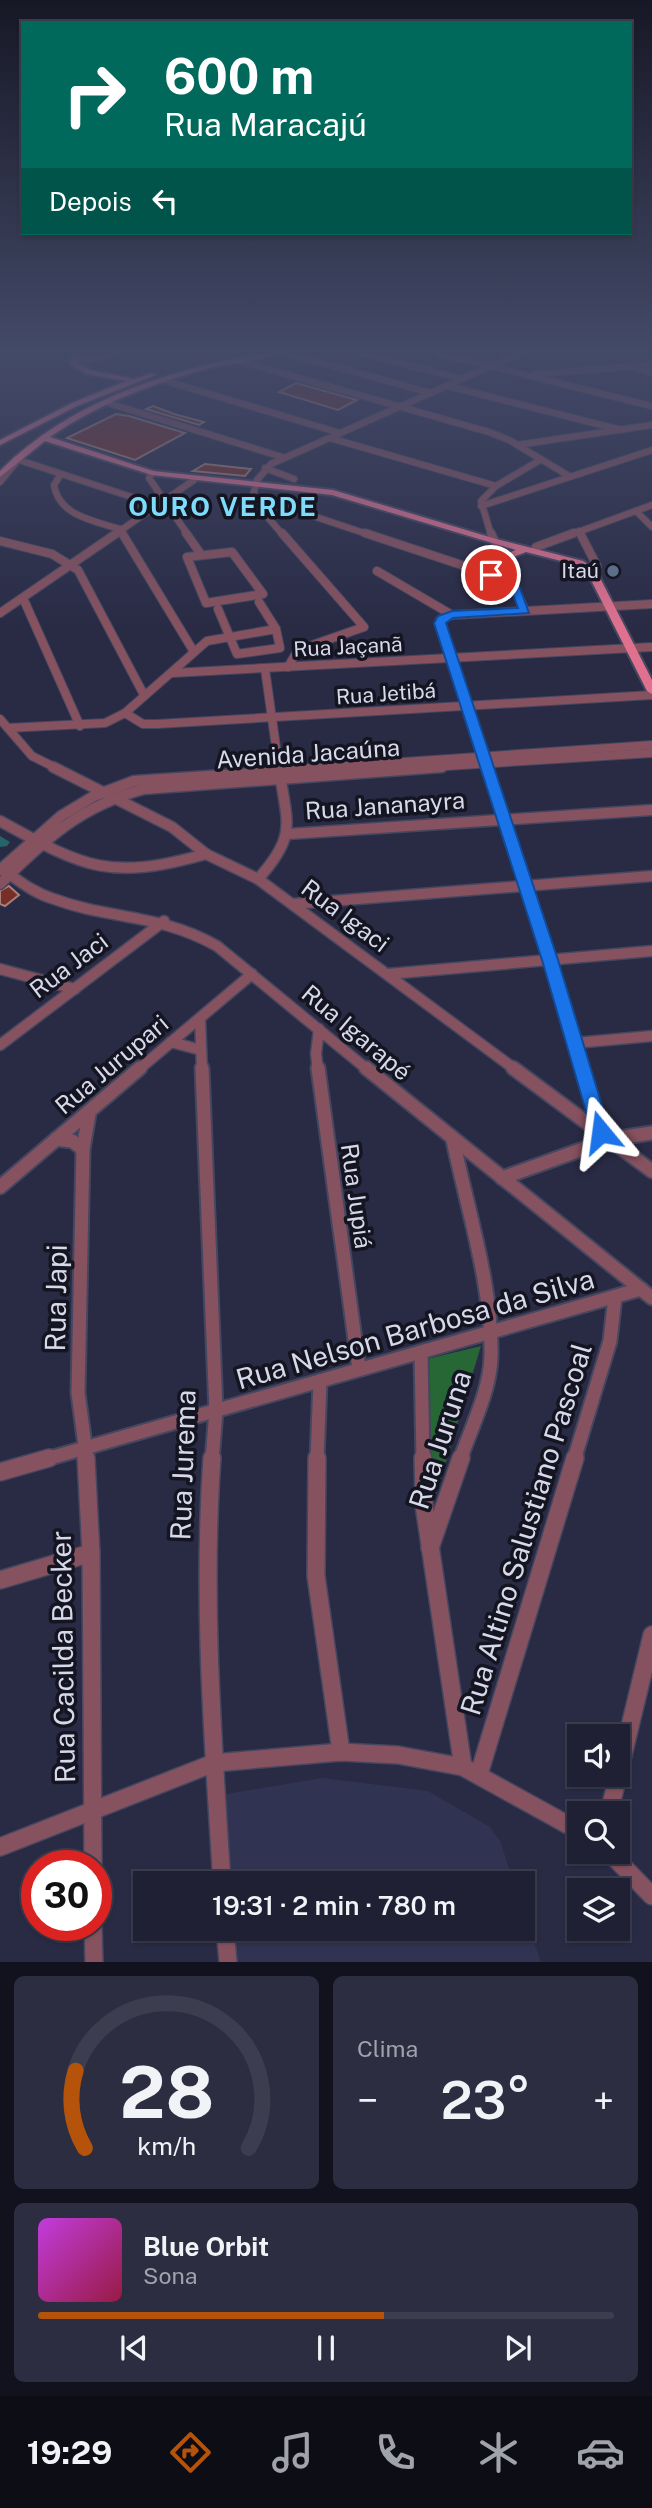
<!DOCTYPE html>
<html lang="pt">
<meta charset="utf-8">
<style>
body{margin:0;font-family:"Public Sans",sans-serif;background:#2c2d40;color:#f1f3f6;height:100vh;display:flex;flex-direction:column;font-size:26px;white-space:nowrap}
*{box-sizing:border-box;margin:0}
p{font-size:23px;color:#a1a3ac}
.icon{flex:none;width:38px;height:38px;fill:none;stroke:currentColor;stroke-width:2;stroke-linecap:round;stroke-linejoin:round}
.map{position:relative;height:1962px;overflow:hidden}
.details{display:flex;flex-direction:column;gap:14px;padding:14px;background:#11121d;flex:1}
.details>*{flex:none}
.top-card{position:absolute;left:21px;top:21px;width:611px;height:214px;border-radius:0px;box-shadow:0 2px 5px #0004,0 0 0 2px #3c3e4f;background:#00695c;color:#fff;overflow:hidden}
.controls{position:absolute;left:567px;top:1724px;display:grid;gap:14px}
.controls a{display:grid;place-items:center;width:63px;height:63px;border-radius:0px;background:#1f2034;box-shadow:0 2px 5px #0004,0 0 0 2px #3c3e4f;font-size:35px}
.speed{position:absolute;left:21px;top:1850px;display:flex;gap:14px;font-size:35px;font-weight:700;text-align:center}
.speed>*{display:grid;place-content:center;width:91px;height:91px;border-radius:50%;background:#1f2034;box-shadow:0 2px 5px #0004,0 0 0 2px #3c3e4f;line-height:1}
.speed .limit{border:10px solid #d22;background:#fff;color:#111}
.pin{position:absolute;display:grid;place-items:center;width:60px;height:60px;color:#fff;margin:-30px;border:4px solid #fff;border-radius:50%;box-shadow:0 2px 7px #0007}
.me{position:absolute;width:77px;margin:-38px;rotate:344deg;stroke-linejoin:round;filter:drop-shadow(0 0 5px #0008)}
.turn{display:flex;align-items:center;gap:24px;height:147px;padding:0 28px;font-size:32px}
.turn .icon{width:91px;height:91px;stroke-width:2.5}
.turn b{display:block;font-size:49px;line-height:60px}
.then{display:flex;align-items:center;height:66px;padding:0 28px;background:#0003;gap:14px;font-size:26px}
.big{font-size:52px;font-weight:600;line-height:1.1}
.details .widget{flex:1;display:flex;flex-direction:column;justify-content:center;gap:10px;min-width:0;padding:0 24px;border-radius:10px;background:#2c2d40}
.details .dial{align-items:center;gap:0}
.dial svg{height:182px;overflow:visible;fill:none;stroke:#3c3e4f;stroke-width:7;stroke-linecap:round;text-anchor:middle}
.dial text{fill:#f1f3f6;stroke:none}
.song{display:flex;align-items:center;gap:21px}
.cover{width:84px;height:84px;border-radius:10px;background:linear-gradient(135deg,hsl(290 70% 55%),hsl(340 70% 35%))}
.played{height:7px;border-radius:4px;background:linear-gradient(90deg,#b45309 60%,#3c3e4f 60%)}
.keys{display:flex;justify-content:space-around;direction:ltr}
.heat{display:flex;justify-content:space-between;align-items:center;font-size:38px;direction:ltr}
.details .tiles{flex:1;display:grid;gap:14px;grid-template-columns:1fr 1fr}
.widget:last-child{grid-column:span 2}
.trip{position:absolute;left:133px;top:1871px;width:402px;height:70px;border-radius:0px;background:#1f2034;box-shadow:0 2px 5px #0004,0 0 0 2px #3c3e4f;font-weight:600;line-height:70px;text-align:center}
.dock{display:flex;height:112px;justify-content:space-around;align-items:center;background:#0c0d15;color:#a1a3ac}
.dock .icon{width:49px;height:49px}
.dock .on{color:#b45309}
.dock b{font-size:32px;color:#f1f3f6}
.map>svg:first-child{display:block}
.built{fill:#313353}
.green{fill:#276635}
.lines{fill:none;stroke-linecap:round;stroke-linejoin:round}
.river{fill:#276469;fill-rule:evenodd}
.building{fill:#772e27;stroke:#a5807a;stroke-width:2}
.minor-far4-casing{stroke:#454760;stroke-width:8}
.minor-far3-casing{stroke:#454760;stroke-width:10}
.minor-far2-casing{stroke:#454760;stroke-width:13}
.minor-far1-casing{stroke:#454760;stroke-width:17}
.minor-casing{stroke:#454760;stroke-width:20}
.major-casing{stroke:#454760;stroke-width:4}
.minor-far4{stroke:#87525f;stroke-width:6}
.minor-far3{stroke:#87525f;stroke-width:8}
.minor-far2{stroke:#87525f;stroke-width:10}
.minor-far1{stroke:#87525f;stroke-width:13}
.minor{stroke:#87525f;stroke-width:17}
.major{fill:#df718f;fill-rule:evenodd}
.route{fill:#1a73e8;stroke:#114b97;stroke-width:2}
.service-dot{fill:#5c6f8a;stroke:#141521;stroke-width:2.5}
.labels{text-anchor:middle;stroke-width:7;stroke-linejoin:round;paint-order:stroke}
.far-poi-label{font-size:21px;fill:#d7d9eb;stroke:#141521;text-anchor:end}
.far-street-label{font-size:21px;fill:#d7d9eb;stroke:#141521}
.street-label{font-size:24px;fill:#d7d9eb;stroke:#141521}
.far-district-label{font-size:26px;font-weight:bold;letter-spacing:2px;fill:#7ddbfb;stroke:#141521}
.near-street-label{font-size:28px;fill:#d7d9eb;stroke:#141521}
</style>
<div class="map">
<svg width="652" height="1962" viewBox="0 0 652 1962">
<rect width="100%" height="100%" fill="#292b45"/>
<g class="built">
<polygon points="322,1778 428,1791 490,1827 500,1841 514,1883 228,1883 221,1795"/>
<polygon points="523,1910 541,1962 234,1962 232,1929 523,1928"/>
</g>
<polygon class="green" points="481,1346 433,1504 427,1359"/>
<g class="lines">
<polygon class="river" points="0,836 10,842 7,846 0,847"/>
</g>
<g class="building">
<polygon points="296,383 357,400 338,410 279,392"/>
<polygon points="153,406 174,414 204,422 199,425 146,409"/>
<polygon points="116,414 129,416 185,433 135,460 67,438"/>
<polygon points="205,464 251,469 245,476 193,471"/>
<polygon points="9,886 19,895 5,906 0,904 0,891"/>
</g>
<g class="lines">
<g class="minor-far4-casing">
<g id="minor-far4">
<polyline points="286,353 431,393"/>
<polyline points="362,353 462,379"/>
<polyline points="437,353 652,406"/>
<polyline points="236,360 489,432 509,440 569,476"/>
<polyline points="74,364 114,353"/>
<polyline points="635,367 652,373"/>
<polyline points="535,374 652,365"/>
<polyline points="163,380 340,433"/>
<polyline points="448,386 621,430"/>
<polyline points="108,403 282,457"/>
<polyline points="330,438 496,486"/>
<polyline points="517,445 652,425"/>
<polyline points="16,459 156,505"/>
<polyline points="265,468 294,479"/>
<polyline points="152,473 149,478 188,535"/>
<path d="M61 474 54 485C59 516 94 521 120 529"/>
<polyline points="0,482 18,460"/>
<polyline points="252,499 274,503 370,535"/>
<polyline points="481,506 652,450"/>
<polyline points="636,511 652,527"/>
<polyline points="120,529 124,535"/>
<polyline points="579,531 581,535"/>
<polyline points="114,535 194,480"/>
<polyline points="283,535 252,499 257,480 271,464 520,353"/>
<polyline points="491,535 481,501 496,486 540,460"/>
<polyline points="570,535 652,505"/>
</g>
</g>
<g class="minor-far3-casing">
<g id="minor-far3">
<polyline points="122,533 194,652"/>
<polyline points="186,533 200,553"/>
<polyline points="282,533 364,627 298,650 288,667"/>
<polyline points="365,533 513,582"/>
<polyline points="491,533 525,611"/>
<polyline points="580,533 597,566"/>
<polyline points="0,541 52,554 78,570 144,695"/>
<polyline points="536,547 574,533"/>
<polygon points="232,552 263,594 206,603 187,557"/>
<polyline points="377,571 452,615"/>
<polyline points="23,598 80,726"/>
<polyline points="218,609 237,654 280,648 276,629 259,602"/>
<polyline points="0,613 117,533"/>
<polyline points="265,669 279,768"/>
<polyline points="172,673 652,647"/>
<polyline points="125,713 143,724 157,724 652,695"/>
<polyline points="0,719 32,756 56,768"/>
<polyline points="8,728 105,723 125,713 207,641 276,629"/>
<polyline points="316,768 652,745"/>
<polyline points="415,768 652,753"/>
<polyline points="488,768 440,620 452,615 652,604"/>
</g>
</g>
<g class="minor-far2-casing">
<g id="minor-far2">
<polyline points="53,767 172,827 206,854 258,879 516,1070"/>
<polyline points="487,767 583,1070"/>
<path d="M0 821C85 868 109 881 206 854"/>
<polyline points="288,834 652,810"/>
<path d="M0 868C17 879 32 892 51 898 110 920 158 913 217 946L368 1070"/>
<polyline points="0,870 61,816 94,796 134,781 341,767"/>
<path d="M258 879C299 834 286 822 279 767"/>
<path d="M0 884C46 838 81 806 144 789L442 767"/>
<polyline points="293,904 652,876"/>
<polyline points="0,969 75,989"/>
<polyline points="388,974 652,951"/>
<polyline points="200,1018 202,1070"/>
<polyline points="171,1042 201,1050"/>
<polyline points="575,1043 652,1036"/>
<polyline points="0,1045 164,921"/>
<polyline points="138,1070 252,974"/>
<polyline points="318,1070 316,1054 319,1029"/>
</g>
</g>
<g class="minor-far1-casing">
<g id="minor-far1">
<polyline points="202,1068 216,1411 212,1460"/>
<polyline points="318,1068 359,1369"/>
<polyline points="366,1068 652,1298"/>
<polyline points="513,1068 652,1171"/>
<polyline points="582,1068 601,1132"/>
<polyline points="56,1139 72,1141 83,1149"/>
<path d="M453 1140C467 1208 493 1288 491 1357 490 1391 471 1428 460 1460"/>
<polyline points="502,1178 611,1139 652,1133"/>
<polyline points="0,1187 140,1068"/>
<polyline points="421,1353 423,1460"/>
<polyline points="43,1460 641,1289"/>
<polyline points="87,1460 78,1393 83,1149 89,1114"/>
<polyline points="317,1460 320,1381"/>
<polyline points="574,1460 610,1341 615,1297"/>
</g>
</g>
<g class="minor-casing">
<g id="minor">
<polyline points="86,1458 91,1553 93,1866"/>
<path d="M212 1458C202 1599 213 1742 222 1883"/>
<polyline points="317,1458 316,1576 341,1752"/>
<polyline points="423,1458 424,1505 463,1767"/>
<polyline points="0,1472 49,1458"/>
<polyline points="430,1548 461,1458"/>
<polyline points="0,1580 91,1553"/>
<polyline points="479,1774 575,1458"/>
<polyline points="609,1813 652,1635"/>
<polyline points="0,1847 214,1763 341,1752 398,1755 463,1767 579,1831"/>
<polyline points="609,1852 652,1896"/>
<polyline points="93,1925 94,1962"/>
<polyline points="225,1928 228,1962"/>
</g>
</g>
<g class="major-casing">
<g id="major">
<polygon points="73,353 80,353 78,363 91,370 134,379 152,373 156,375 77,406 0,445 0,440 72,403 126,381 86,374 70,364"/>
<path d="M263 353H279C260 362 232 363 210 368 154 383 97 404 50 437L153 471 333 490 496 539 583 561 596 570 652 680V694L647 691 587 572 577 565 526 552 503 561 498 558 500 556 516 550 332 495 152 475 45 441 0 477V471C70 401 168 370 263 353Z"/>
</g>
</g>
<use href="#minor-far4" class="minor-far4"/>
<use href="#minor-far3" class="minor-far3"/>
<use href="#minor-far2" class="minor-far2"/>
<use href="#minor-far1" class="minor-far1"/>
<use href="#minor" class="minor"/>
<use href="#major" class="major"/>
</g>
<linearGradient id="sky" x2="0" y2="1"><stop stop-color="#171826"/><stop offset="0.56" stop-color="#434a68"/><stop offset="1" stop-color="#434a68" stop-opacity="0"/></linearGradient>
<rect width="652" height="628" fill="url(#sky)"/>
<polygon class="route" points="491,572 517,580 529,613 453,618 446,623 558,960 610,1132 601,1140 592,1132 542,960 434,623 438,616 452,611 518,608 509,584 487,577 485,575"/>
<circle class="service-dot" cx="613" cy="571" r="7"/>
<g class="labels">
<g class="far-poi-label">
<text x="599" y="578">Itaú</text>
</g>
<g class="far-street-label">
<text transform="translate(348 647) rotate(-3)" y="7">Rua Jaçanã</text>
<text transform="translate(386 694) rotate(-4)" y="7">Rua Jetibá</text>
</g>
<g class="street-label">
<text transform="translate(308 754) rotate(-4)" y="8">Avenida Jacaúna</text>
<text transform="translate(385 806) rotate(-4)" y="8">Rua Jananayra</text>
<text transform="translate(345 916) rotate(37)" y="8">Rua Igaci</text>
<text transform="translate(69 966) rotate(-37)" y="8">Rua Jaci</text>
<text transform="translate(356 1033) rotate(40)" y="8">Rua Igarapé</text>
<text transform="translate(112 1065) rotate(-40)" y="8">Rua Jurupari</text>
<text transform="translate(356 1196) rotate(82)" y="8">Rua Jupiá</text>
</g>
<g class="far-district-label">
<text x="223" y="516">OURO VERDE</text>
</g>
<g class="near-street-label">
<text transform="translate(56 1298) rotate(-89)" y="10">Rua Japi</text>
<text transform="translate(415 1329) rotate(-16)" y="10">Rua Nelson Barbosa da Silva</text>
<text transform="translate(440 1440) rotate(-72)" y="10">Rua Juruna</text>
<text transform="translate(183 1465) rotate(-88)" y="10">Rua Jurema</text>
<text transform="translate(526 1529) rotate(-73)" y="10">Rua Altino Salustiano Pascoal</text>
<text transform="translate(63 1657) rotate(-91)" y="10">Rua Cacilda Becker</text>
</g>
</g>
</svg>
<div class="controls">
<a><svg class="icon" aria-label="sound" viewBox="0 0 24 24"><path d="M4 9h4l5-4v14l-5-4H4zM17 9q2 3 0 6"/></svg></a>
<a><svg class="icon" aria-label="search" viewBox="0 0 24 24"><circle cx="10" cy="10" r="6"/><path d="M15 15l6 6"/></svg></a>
<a><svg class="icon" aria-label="layers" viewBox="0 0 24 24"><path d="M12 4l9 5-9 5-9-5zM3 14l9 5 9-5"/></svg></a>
</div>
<div class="speed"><div class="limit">30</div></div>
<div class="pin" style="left:491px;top:575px;background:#d93025"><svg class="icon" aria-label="arrive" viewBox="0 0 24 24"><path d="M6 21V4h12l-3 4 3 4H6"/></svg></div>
<svg class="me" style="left:601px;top:1132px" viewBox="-20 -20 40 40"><path d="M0-17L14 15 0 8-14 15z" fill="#1a73e8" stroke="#fff" stroke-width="4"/></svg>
<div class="trip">19:31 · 2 min · 780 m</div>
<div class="top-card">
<div class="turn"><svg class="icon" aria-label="right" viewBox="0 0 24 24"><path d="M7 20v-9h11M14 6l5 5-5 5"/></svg><div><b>600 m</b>Rua Maracajú</div></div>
<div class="then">Depois<svg class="icon" aria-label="left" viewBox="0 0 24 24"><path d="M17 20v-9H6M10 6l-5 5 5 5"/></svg></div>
</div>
</div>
<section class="details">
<div class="tiles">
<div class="widget dial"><svg viewBox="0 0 100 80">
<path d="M14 69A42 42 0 1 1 86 69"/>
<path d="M14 69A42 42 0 0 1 10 35" stroke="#b45309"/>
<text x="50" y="56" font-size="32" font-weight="700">28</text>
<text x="50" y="72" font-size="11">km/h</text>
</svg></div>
<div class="widget"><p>Clima</p>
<div class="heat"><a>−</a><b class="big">23°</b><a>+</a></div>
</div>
<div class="widget">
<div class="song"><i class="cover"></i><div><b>Blue Orbit</b><p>Sona</p></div></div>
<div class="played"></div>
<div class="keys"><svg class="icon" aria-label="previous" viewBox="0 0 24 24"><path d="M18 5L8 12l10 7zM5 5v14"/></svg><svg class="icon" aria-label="pause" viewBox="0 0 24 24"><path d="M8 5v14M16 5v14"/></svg><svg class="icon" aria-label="next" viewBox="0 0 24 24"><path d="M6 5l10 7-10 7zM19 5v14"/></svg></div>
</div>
</div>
</section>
<nav class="dock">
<b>19:29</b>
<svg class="icon on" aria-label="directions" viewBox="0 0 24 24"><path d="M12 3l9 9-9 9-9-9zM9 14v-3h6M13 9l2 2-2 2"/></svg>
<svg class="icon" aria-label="music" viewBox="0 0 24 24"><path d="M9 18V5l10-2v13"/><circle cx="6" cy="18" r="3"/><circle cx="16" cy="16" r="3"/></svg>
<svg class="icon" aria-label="phone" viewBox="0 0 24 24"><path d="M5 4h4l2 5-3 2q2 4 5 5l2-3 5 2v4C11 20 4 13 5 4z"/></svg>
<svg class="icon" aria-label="climate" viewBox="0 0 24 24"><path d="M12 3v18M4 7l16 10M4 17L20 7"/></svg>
<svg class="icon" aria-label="car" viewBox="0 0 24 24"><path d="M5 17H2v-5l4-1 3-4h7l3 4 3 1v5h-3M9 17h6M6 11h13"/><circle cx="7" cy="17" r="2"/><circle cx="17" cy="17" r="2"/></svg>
</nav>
